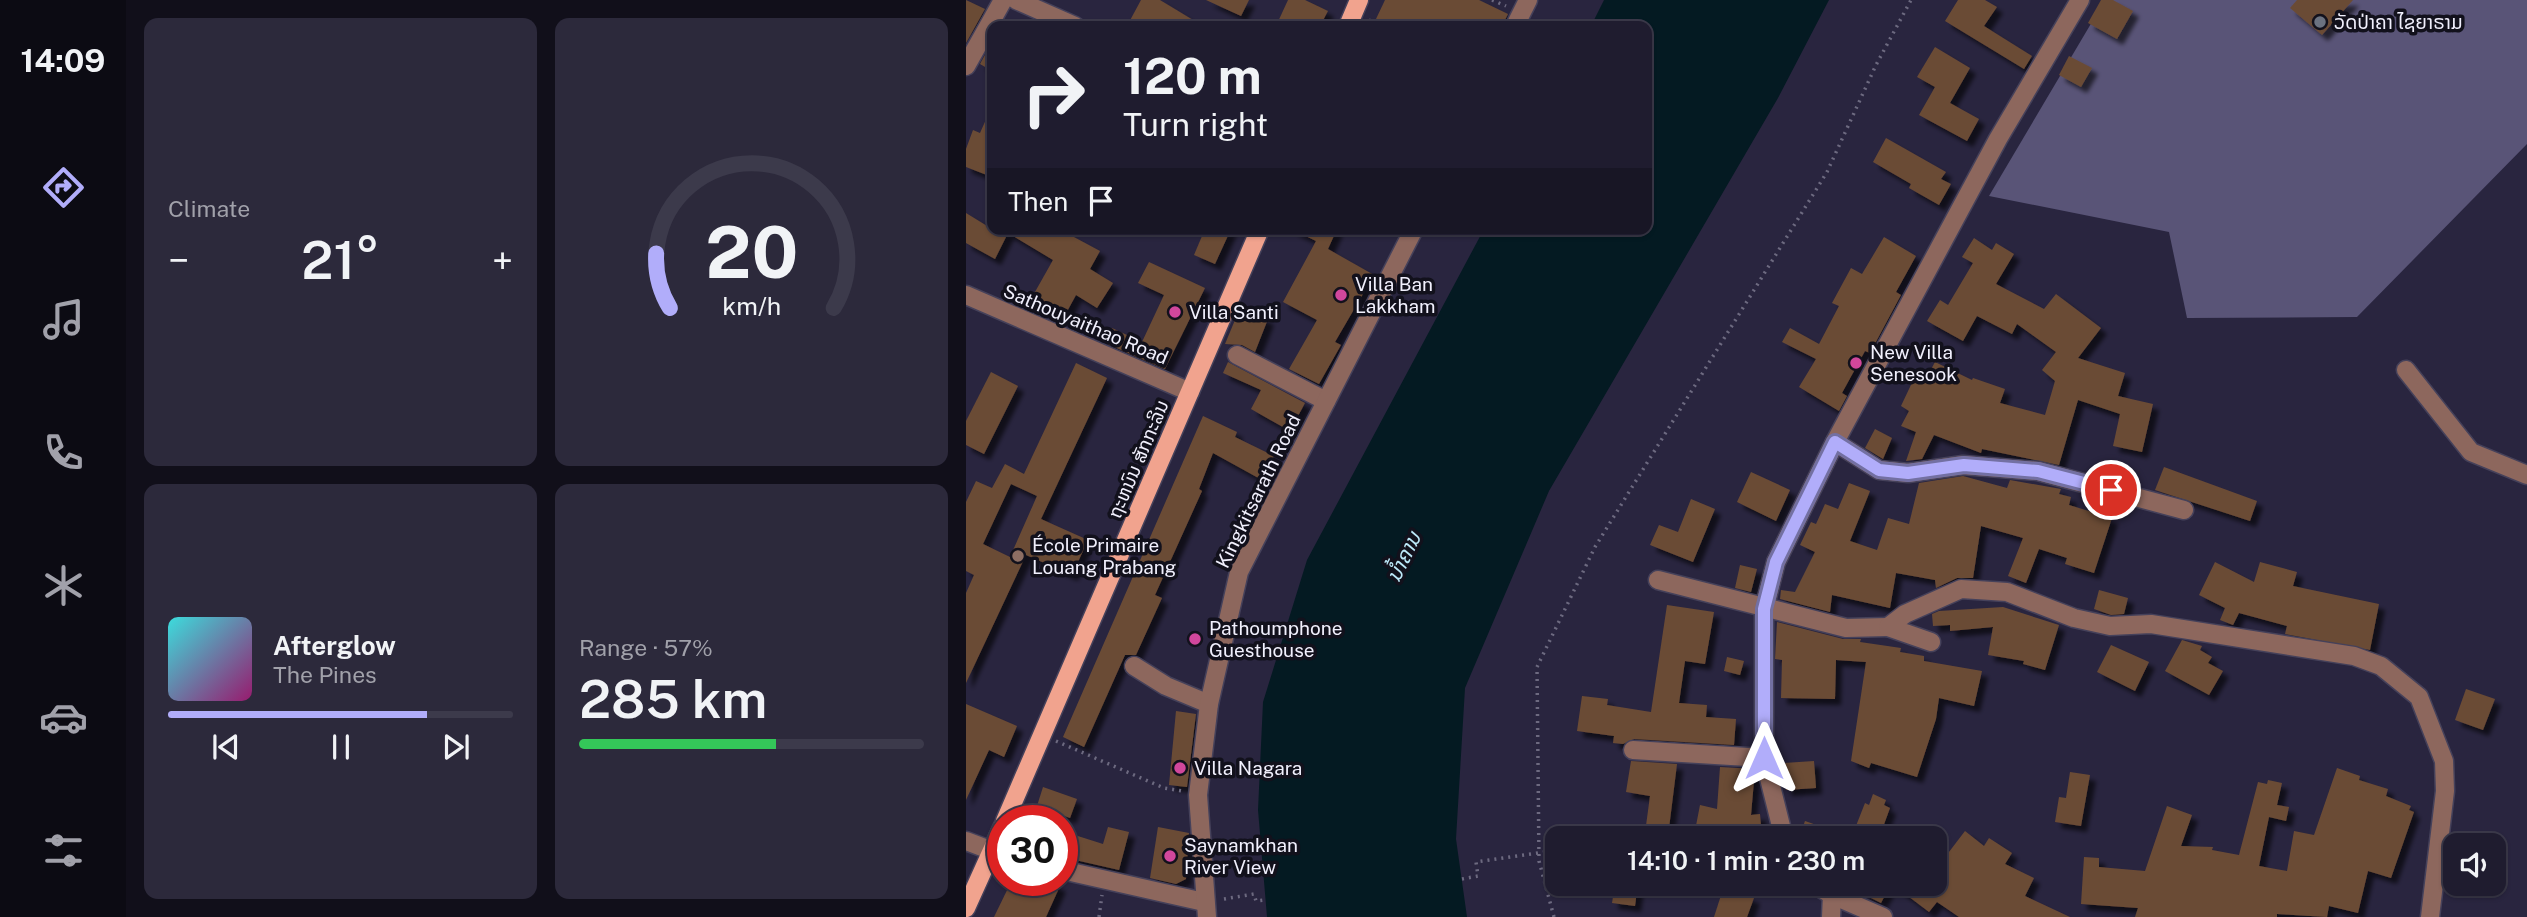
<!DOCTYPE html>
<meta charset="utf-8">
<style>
body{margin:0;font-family:"Public Sans","Noto Sans Lao",sans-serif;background:#2c293b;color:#f1f3f6;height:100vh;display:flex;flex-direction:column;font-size:26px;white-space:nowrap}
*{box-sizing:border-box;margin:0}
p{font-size:23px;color:#a1a1aa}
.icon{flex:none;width:38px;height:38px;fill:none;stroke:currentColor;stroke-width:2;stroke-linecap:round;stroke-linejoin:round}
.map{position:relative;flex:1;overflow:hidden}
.sheet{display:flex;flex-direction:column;gap:18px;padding:18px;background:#110f1a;width:840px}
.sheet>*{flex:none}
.hud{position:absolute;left:21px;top:21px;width:665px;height:214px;border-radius:14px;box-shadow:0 2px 5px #0004,0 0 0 2px #3c3a4b;background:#1f1c2f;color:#f1f3f6;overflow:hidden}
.tools{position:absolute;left:1477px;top:833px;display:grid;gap:14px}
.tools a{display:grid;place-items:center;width:63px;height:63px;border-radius:14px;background:#1f1c2f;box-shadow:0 2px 5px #0004,0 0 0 2px #3c3a4b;font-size:35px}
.speed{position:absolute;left:21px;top:805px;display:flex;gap:14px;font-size:35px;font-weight:700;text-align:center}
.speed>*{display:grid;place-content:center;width:91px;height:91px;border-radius:50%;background:#1f1c2f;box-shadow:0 2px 5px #0004,0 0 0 2px #3c3a4b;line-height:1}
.speed .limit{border:10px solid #d22;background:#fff;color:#111}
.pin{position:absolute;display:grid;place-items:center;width:60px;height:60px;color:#fff;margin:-30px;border:4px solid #fff;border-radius:50%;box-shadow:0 2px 7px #0007}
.me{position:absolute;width:77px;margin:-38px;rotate:0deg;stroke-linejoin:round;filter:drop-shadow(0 0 5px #0008)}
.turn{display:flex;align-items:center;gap:24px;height:147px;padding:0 21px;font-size:32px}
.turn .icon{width:91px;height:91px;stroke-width:2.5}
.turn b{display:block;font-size:49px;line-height:60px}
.then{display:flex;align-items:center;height:66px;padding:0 21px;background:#0003;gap:14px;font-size:26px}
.big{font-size:52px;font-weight:600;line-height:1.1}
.sheet .widget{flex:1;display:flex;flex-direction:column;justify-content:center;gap:10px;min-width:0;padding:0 24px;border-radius:14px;background:#2c293b}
.sheet .dial{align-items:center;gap:0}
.dial svg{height:182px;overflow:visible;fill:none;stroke:#3c3a4b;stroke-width:7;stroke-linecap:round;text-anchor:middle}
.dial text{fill:#f1f3f6;stroke:none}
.song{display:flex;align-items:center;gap:21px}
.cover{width:84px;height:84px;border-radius:10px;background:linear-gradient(135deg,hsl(180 70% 55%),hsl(320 70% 35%))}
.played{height:7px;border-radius:4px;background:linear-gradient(90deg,#b1adfa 75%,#3c3a4b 75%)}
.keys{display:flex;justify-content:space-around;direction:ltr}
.heat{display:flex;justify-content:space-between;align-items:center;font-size:38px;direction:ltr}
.charge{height:10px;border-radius:5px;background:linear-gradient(90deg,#34c759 57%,#3c3a4b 0)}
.sheet .tiles{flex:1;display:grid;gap:18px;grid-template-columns:repeat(2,1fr)}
.trip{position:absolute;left:579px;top:826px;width:402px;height:70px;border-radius:14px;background:#1f1c2f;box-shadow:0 2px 5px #0004,0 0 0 2px #3c3a4b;font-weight:600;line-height:70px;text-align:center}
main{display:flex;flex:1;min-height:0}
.menu{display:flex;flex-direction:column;width:126px;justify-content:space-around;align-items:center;background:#0c0b13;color:#a1a1aa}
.menu .icon{width:49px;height:49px}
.menu .active{color:#b1adfa}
.menu b{font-size:32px;color:#f1f3f6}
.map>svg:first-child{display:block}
.forest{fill:#595477}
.water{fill:#041a22}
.building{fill:#6b4b35;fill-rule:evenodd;filter:url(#shadow)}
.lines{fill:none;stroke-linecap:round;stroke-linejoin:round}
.minor-casing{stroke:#45415a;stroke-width:21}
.major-casing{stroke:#45415a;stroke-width:21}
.path{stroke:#6d6a80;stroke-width:3.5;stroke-dasharray:2 5;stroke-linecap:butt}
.minor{stroke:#8d675d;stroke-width:18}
.major{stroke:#f1a38e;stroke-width:18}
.route-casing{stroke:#7370a2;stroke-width:18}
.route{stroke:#b1adfa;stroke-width:12}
.worship-dot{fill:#6b7280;stroke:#12111c;stroke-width:2.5}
.hotel-dot{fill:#d1479c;stroke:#12111c;stroke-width:2.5}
.education-dot{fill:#8d6e63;stroke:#12111c;stroke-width:2.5}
.labels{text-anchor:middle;stroke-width:7;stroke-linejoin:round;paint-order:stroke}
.poi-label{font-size:19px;fill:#f1f0fd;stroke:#12111c;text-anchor:start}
.street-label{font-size:19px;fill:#f1f0fd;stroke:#12111c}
.water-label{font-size:21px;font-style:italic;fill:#bde9f9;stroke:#12111c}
</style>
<main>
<nav class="menu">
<b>14:09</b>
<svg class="icon active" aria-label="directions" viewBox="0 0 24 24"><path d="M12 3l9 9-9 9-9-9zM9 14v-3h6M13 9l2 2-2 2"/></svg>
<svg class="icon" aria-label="music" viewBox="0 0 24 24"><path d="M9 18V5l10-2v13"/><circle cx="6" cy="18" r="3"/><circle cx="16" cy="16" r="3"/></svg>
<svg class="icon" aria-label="phone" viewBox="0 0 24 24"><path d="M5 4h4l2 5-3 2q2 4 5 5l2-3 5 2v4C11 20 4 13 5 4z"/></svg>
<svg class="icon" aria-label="climate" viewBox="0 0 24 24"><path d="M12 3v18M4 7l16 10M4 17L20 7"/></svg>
<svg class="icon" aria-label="car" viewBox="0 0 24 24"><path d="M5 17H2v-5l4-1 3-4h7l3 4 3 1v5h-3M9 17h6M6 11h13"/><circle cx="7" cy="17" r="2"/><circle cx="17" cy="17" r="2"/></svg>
<svg class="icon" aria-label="filters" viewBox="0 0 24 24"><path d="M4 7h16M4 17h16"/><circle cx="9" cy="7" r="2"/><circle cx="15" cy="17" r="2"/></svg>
</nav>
<section class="sheet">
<div class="tiles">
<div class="widget"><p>Climate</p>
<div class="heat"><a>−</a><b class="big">21°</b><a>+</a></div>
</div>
<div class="widget dial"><svg viewBox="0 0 100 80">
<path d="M14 69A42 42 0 1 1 86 69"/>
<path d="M14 69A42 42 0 0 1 8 45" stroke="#b1adfa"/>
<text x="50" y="56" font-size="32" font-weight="700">20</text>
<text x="50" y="72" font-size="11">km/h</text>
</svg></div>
<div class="widget">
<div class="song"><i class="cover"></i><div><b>Afterglow</b><p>The Pines</p></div></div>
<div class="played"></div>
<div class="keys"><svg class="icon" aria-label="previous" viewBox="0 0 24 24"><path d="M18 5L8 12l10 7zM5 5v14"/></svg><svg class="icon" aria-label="pause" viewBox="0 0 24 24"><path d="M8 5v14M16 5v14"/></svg><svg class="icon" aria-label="next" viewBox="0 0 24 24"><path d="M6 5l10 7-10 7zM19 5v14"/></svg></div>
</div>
<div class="widget"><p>Range · 57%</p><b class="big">285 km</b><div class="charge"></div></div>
</div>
</section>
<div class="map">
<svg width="1561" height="917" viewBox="0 0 1561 917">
<defs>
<filter id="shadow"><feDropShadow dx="6" dy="6" stdDeviation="2" flood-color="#0009"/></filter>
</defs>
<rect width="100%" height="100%" fill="#29253f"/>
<polygon class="forest" points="1139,0 1561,0 1561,144 1391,317 1221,318 1203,232 1023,196"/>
<polygon class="water" points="638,0 863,0 812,98 583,491 499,688 490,839 501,917 301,917 292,810 297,702 341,560 518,229 681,229 681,26 625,26"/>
<g class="building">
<polygon points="0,0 19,9 0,43"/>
<polygon points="175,0 194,0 237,26 161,26"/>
<polygon points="240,0 283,0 275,16"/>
<polygon points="322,0 339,0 362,11 354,26 310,26"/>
<polygon points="419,0 513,0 542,14 536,26 426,26 410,19"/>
<polygon points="992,0 1019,0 1031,7 1018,26 1066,56 1058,69 979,21"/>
<polygon points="1135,0 1147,0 1167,11 1151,39 1122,23"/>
<polygon points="1331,0 1387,0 1356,35 1324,8"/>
<polygon points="26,42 26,71 14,64"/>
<polygon points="969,47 1004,68 984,103 1013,119 1001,141 953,115 969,87 951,77"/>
<polygon points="1103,56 1126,68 1115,87 1093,75"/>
<polygon points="26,106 26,177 0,167 0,149 7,130 14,133"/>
<polygon points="920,138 980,172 975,179 985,184 973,205 943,188 945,184 907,162"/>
<polygon points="0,213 26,229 93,229 134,251 124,269 147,283 131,308 110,295 98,317 65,299 87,260 42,233 29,259 0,243"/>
<polygon points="239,229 265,229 249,264 228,255"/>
<polygon points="325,229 371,229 362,249 408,275 369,342 375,345 353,384 323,369 351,320 317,302 350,241"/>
<polygon points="918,237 950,256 930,292 935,295 904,353 899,351 876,393 881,396 873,411 833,387 850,359 816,342 824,328 853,344 873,306 866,303 885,268 896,274"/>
<polygon points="1008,238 1026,250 1030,243 1048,254 1030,284 1078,309 1090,294 1135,328 1112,358 1159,373 1152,396 1187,404 1176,452 1147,446 1154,414 1112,400 1093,465 1016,449 1015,453 968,435 956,459 940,461 950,432 935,426 943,411 935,406 952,370 962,375 969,362 1006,380 1007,378 1039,389 1034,403 1079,415 1089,381 1076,370 1090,352 1051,324 1046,334 1011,316 997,341 961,321 974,300 982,305 1007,263 996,257"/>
<polygon points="183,262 239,288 199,369 139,343 146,328 176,342 198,295 172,283"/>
<polygon points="274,308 302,319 289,352 276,345 259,344"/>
<polygon points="262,362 339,403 324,431 285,409 295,390 257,373"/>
<path d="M110 363 141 378 75 519 122 540 106 575 60 555 0 683V593L8 575 0 571V502L10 481 26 488 39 464 58 474ZM45 484 71 496 44 557 17 544Z"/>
<polygon points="25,372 52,386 18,454 0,445 0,421"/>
<polygon points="237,416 271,432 269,437 308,456 296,480 247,453 233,489 236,491 189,595 196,598 170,655 159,655 118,747 97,737"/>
<polygon points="909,429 926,438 917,459 899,448"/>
<polygon points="1198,467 1291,501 1284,521 1189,490"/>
<polygon points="785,472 824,490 810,521 771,502"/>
<polygon points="997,476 1041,488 1044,480 1095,489 1093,494 1105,497 1103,505 1146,518 1128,573 1099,564 1101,558 1073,549 1060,583 1042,576 1057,538 1015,526 1007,578 991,578 970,588 969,580 930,573 924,608 866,595 864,612 814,599 815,590 829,592 849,552 834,545 845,522 850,524 859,504 872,509 883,483 904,491 884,541 911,550 922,518 943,524 953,483"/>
<polygon points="725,499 749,509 727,562 684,545 693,525 712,532"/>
<polygon points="1249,562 1288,582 1294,562 1331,572 1327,586 1413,604 1404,650 1319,634 1321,626 1273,613 1267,625 1254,620 1259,608 1233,595"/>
<polygon points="774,565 791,569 785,592 769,588"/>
<polygon points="1133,590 1162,598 1158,614 1145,615 1128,609"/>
<polygon points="701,605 748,612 739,664 719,661 713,703 741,705 740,717 770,719 768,745 668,739 657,744 647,743 648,736 611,731 616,696 642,699 641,705 685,712"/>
<polygon points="1037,607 1093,625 1079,670 1057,664 1058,661 1022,655 1027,627 984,631 984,625 967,626 966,614 973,611"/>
<polygon points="811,622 877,639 895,639 894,642 935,648 934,652 958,656 958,661 1016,671 1008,706 973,698 970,719 951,777 905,763 903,768 885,761 900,662 870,660 869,699 815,698 816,660 809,659"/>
<polygon points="1216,640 1236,646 1234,650 1246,657 1242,663 1257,671 1243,695 1199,671"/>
<polygon points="1145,645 1183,662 1169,691 1131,672"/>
<polygon points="761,657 778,661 774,675 758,671"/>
<polygon points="1500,689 1529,699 1517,730 1489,720"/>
<polygon points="0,704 51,726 38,757 23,750 0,800"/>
<polygon points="210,711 230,714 221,787 203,785"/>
<polygon points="665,761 711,764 702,836 679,833 684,796 660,792"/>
<polygon points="848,761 850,788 820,790 818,763"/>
<polygon points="754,767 789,769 785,815 794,814 796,838 728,836 734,805 751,809"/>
<polygon points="1371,768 1394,776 1393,780 1422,789 1420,796 1445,806 1443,810 1448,812 1425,878 1402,871 1392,913 1363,906 1361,917 1311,914 1311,917 1169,917 1172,908 1115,904 1118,857 1133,858 1133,867 1179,871 1201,806 1226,815 1215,846 1247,847 1246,850 1273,855 1292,782 1301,784 1302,780 1316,783 1311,805 1323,807 1320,821 1303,817 1293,866 1321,871 1328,831 1348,835"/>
<polygon points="1104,772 1124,775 1115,826 1089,822 1093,797 1100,798"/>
<polygon points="77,787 111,799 104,818 71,806"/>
<polygon points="907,794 920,800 918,805 924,808 913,838 888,831 899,803 903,805"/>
<polygon points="839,821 882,836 881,838 833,838"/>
<polygon points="142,827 163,832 153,870 96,857 96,831 137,844"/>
<polygon points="192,827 223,833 220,879 210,884 184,878"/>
<polygon points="999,831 1018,846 1023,838 1046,853 1039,864 1068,878 1059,896 1104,917 993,917 971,902 963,912 926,884 970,884 970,869"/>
<polygon points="46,880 80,880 94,886 80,917 28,917"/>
<polygon points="649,884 672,884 669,906 646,903"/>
<polygon points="902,884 925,884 915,903 897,894"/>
<polygon points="758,886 788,898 781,917 748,917"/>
</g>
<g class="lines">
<g class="minor-casing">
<g id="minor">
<polyline points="50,0 109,26"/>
<polyline points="549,26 562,0"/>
<polyline points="0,66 37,0"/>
<polyline points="0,295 224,392"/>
<polyline points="271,355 360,401"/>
<polyline points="1440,370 1505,452 1561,475"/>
<polyline points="869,442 913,470 942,473 997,465 1072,471 1218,510"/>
<polyline points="692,580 880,628 922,627"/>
<polyline points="965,642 922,627 939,614 995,589 1041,592 1108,618 1144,626 1185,624 1388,656 1415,666 1453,697 1478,761 1479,791 1464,917"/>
<polyline points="168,666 200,686 243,704"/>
<polyline points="667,750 798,758"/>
<polyline points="818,838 798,758 798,609 810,562 869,442 1032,139 1114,0"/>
<polyline points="0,841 37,855"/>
<polyline points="96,870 238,902"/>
<polyline points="848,884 866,895 917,917"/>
<polyline points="241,917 232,795 243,704 273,572 448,229"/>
<polyline points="865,917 866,895"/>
</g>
</g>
<g class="major-casing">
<g id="major">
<polyline points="382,26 393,0"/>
<polyline points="39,821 294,229"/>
<polyline points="0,908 37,826"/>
</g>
</g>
<g class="path">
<polyline points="526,0 540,6"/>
<polyline points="403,20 417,26"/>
<polyline points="90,741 198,788 216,791"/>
<polyline points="496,879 512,876 510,862 592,850"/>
<polyline points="258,899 288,894 290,901 299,900"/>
<polyline points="133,917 136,895"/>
<polyline points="588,917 573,861 571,667 629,547 861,172 910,65 945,0"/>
</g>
<use href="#minor" class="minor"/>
<use href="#major" class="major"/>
</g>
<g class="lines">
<g class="route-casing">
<polyline id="route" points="798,758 798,609 810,562 869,442 913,470 942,473 998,465 1072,471 1145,490"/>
</g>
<use href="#route" class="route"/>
</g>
<circle class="worship-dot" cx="1354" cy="22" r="7"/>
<g class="hotel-dot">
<circle cx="375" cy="295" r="7"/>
<circle cx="209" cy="312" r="7"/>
<circle cx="890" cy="363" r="7"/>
<circle cx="229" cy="639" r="7"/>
<circle cx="214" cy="768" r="7"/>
<circle cx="204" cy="856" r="7"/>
</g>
<circle class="education-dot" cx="52" cy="556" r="7"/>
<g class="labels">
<g class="poi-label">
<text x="1368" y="29">ວັດປ່າຄາ ໄຊຍາຣາມ</text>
<text x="389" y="291">Villa Ban<tspan x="389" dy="22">Lakkham</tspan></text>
<text x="223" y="319">Villa Santi</text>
<text x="904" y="359">New Villa<tspan x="904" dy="22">Senesook</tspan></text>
<text x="66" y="552">École Primaire<tspan x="66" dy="22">Louang Prabang</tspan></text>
<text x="243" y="635">Pathoumphone<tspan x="243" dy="22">Guesthouse</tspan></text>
<text x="228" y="775">Villa Nagara</text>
<text x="218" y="852">Saynamkhan<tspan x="218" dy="22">River View</tspan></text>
</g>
<g class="street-label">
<text transform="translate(120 324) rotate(23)" y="7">Sathouyaithao Road</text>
<text transform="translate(172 459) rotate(-67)" y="7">ຖະຫນົນ ສັກກະລິນ</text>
<text transform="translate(292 491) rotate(-64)" y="7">Kingkitsarath Road</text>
</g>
<g class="water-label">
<text transform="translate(438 557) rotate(-64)" y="7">ນ້ຳຄານ</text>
</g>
</g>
</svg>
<div class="tools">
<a><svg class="icon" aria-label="sound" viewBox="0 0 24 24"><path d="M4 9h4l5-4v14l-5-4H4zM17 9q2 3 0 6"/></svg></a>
</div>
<div class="speed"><div class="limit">30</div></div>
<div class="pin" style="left:1145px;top:490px;background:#d93025"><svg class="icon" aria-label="arrive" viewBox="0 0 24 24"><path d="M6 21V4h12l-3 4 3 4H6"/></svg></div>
<svg class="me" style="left:798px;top:758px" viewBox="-20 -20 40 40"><path d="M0-17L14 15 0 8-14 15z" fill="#b1adfa" stroke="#fff" stroke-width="4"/></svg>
<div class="trip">14:10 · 1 min · 230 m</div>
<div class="hud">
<div class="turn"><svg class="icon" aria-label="right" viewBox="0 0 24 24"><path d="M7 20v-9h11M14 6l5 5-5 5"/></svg><div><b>120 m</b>Turn right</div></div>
<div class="then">Then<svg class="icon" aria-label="arrive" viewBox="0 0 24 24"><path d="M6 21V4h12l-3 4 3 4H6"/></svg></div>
</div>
</div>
</main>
